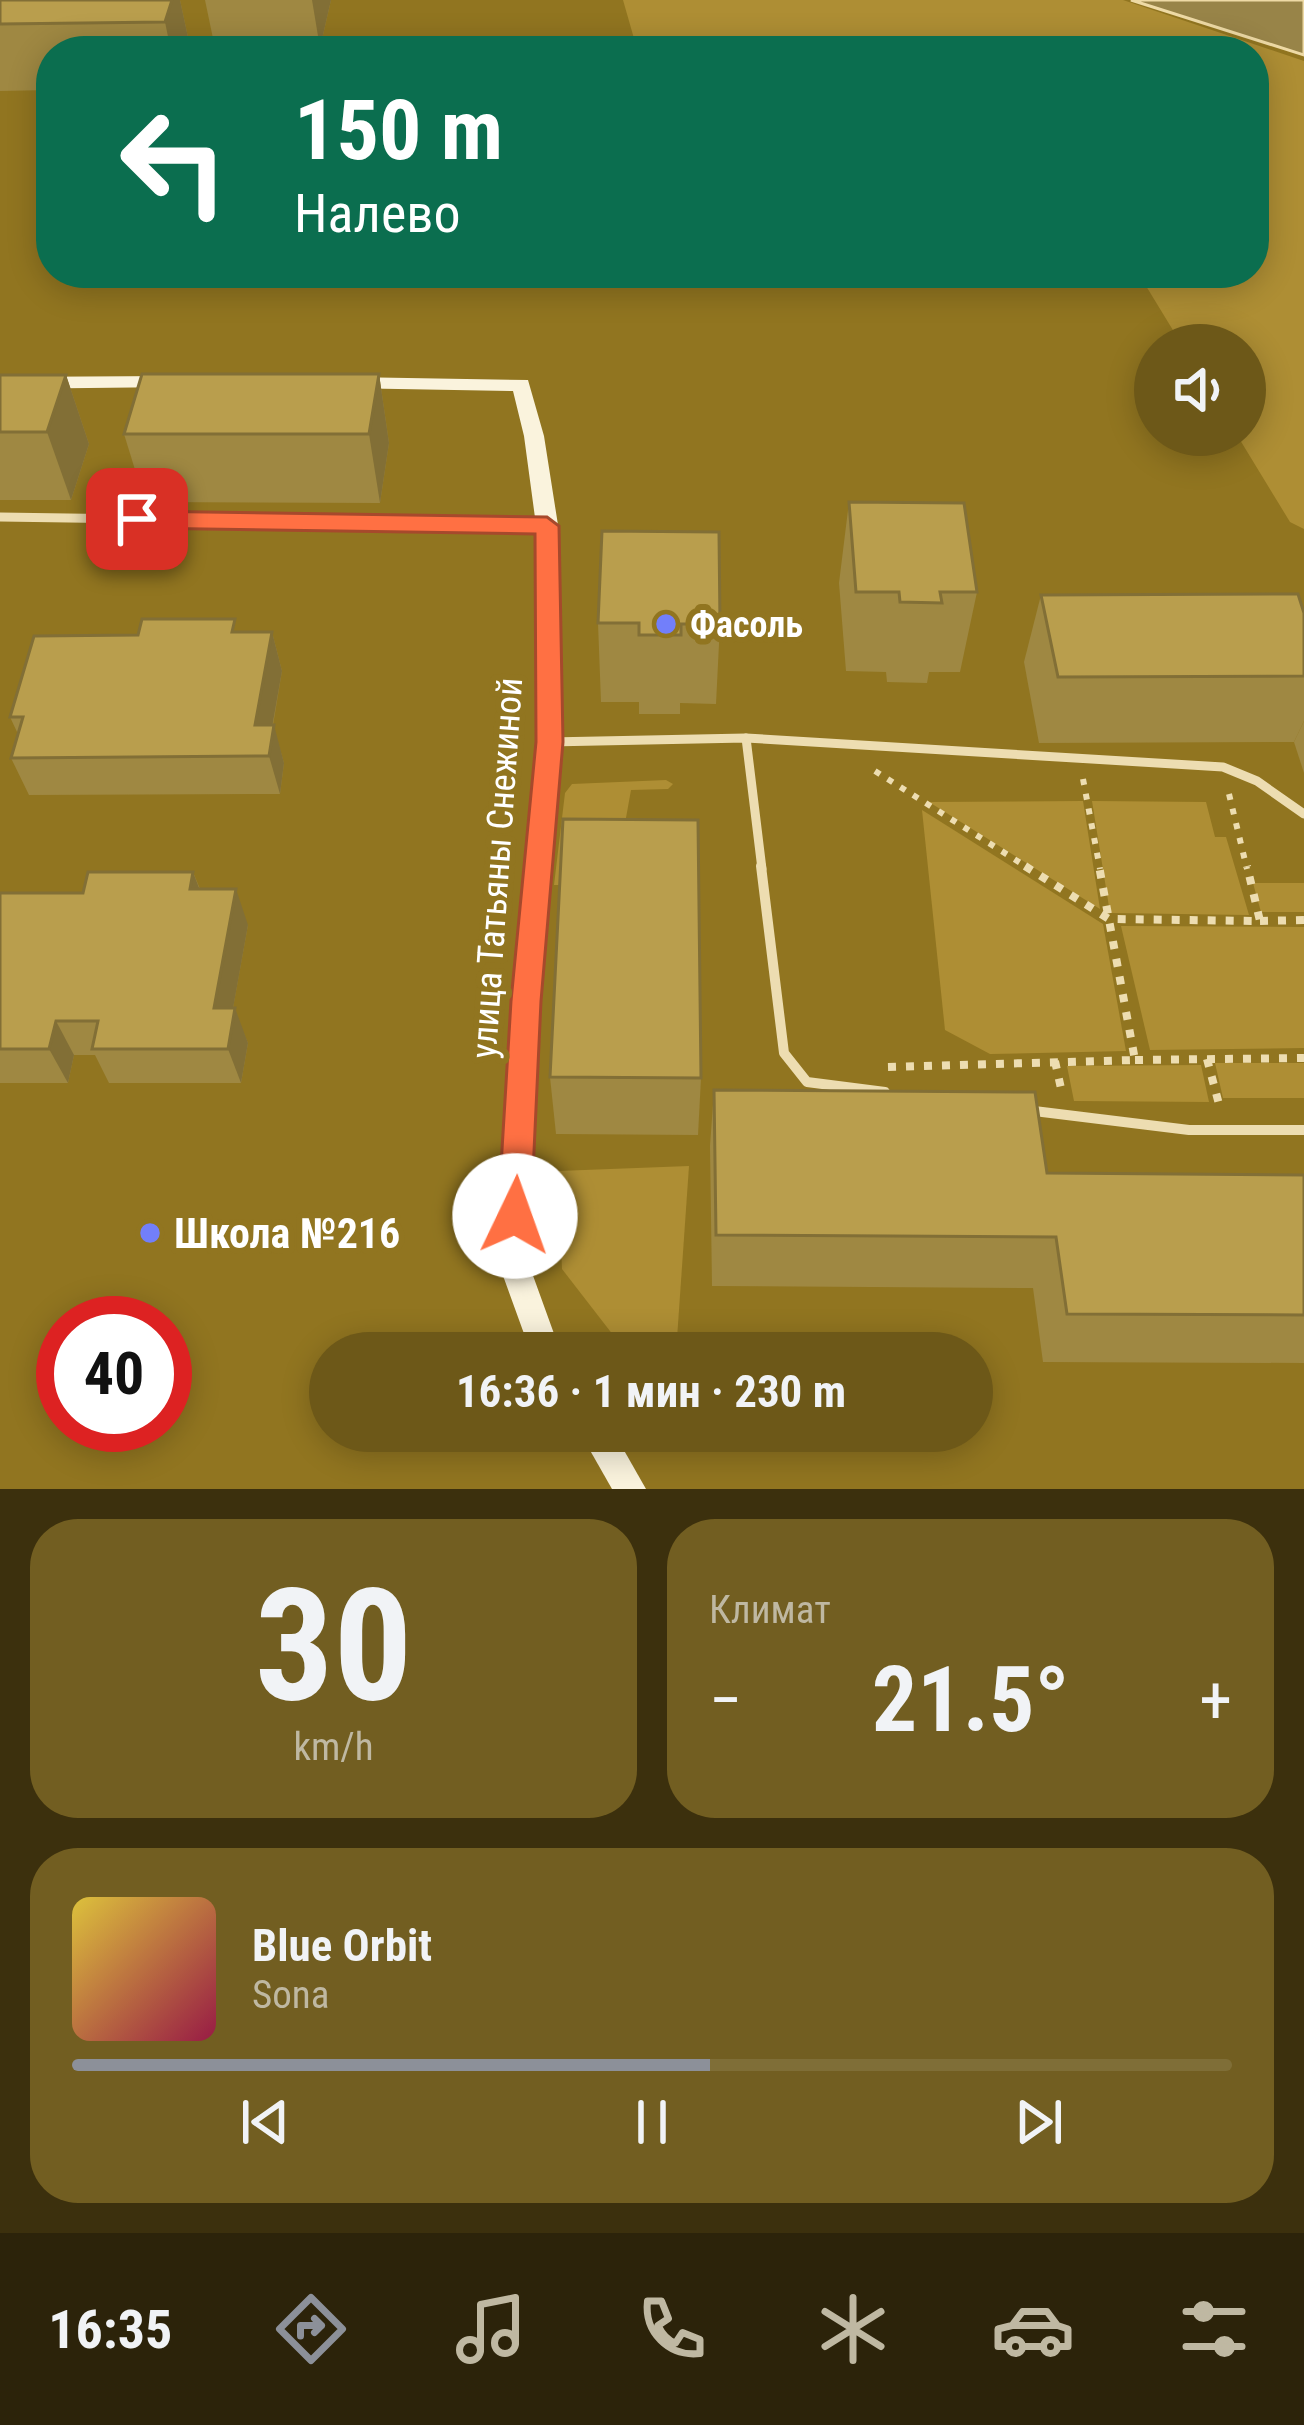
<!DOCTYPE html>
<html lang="ru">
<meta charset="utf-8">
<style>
body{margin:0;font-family:"Roboto Condensed",sans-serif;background:#725e21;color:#f1f3f6;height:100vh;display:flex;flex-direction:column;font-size:45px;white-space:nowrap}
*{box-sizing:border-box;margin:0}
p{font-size:39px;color:#bfb8a2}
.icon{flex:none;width:66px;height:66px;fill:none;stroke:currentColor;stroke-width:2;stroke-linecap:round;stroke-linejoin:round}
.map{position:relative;height:1489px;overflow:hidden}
.panel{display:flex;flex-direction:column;gap:30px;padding:30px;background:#3c300d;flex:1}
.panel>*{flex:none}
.banner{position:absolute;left:36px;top:36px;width:1233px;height:252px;border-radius:48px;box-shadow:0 6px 30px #0003;background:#0b6e4f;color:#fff;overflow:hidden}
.tools{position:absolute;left:1134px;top:324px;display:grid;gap:24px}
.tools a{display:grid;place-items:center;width:132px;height:132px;border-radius:50%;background:#6d5818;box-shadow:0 6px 30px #0003;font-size:60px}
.speed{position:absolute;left:36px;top:1296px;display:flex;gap:24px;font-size:60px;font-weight:700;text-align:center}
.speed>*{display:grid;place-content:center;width:156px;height:156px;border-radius:50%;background:#6d5818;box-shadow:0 6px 30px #0003;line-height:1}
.speed .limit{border:18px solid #d22;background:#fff;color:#111}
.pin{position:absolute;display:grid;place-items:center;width:102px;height:102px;color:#fff;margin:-51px;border-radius:24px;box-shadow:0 6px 18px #0006}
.me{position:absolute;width:132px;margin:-66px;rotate:3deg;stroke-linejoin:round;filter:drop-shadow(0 0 9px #0008)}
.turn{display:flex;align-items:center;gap:42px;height:252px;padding:0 60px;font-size:54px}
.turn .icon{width:156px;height:156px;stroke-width:2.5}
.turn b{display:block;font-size:84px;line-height:102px}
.big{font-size:90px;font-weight:700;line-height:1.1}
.panel .widget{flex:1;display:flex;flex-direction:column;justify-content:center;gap:18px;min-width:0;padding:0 42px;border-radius:48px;background:#725e21}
.panel .dial{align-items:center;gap:0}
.dial b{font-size:156px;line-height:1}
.song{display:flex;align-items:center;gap:36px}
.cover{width:144px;height:144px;border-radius:18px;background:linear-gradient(135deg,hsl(50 70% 55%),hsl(340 70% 35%))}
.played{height:12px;border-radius:6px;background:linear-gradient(90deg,#8c9099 55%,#7f6e37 55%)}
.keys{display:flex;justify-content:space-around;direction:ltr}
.heat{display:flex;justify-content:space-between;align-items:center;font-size:66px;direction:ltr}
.panel .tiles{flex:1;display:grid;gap:30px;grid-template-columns:1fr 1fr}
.widget:last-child{grid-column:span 2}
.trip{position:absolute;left:309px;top:1332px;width:684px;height:120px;border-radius:60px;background:#6d5818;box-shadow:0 6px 30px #0003;font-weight:700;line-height:120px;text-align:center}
.menu{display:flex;height:192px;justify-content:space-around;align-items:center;background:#2c230a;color:#bfb8a2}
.menu .icon{width:84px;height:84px}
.menu .selected{color:#8c9099}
.menu b{font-size:54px;color:#f1f3f6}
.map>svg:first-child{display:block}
.green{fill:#ae8e34}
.water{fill:#988448;stroke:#eedaa5;stroke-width:3}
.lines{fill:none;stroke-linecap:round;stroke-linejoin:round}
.path-far1{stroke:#edddb1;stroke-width:6;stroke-dasharray:6 9;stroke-linecap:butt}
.path{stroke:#edddb1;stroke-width:8;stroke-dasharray:8 10;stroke-linecap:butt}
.lane-far1{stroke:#edddb1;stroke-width:9}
.lane{stroke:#edddb1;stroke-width:10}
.secondary{fill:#faf3dd;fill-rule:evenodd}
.wall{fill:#9f8842}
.shaded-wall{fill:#826f36}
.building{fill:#b99e4d;stroke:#826f36;stroke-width:3}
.route{fill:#ff7043;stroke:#a6492c;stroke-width:3}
.poi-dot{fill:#727ffa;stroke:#917520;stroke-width:4.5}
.labels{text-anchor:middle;stroke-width:12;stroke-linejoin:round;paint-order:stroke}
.poi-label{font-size:36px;font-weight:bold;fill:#fff;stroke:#917520;text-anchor:start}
.street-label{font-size:36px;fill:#fff;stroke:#917520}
.near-poi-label{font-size:42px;font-weight:bold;fill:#fff;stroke:#917520;text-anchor:start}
</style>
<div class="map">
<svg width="1304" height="1489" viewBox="0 0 1304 1489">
<rect width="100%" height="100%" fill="#917520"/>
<g class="green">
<polygon points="623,0 1123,0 1304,61 1304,529 1290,522 1237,435 1245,435 1245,345 1182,345 1143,281 1131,273 1254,273 1254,51 665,51 635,42"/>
<polygon points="666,780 673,784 668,789 631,790 624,829 568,885 554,885 565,793 572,784"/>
<polygon points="1083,801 1100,909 929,802"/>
<polygon points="1092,801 1206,802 1215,837 1226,837 1249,915 1110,913"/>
<polygon points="922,810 1103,924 1126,1051 990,1054 945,1030"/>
<polygon points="1253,883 1304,883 1304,912 1261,912"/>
<polygon points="1121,926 1304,927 1304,1048 1150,1050"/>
<polygon points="1215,1063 1304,1063 1304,1098 1223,1098"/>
<polygon points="1201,1065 1209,1102 1074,1101 1067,1066"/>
<polygon points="689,1166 676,1353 627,1353 562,1269 558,1171"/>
</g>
<polygon class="water" points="1131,0 1304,0 1304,55"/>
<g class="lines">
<g class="path-far1">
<polyline points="875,771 1030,869"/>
<polyline points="1083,779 1100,869"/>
<polyline points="1229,794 1247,869"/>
</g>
<g class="path">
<polyline points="1025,866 1109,919 1260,921 1247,866"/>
<polyline points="1260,921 1304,920"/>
<polyline points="1207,1059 1220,1108"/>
<polyline points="1135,1060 1304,1058"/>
<polyline points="1055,1061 1062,1093"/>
<polyline points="888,1067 1135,1060 1099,866"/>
</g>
<g class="lane-far1">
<polyline points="0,517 547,525"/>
<polyline points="746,738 762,869"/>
<polyline points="549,742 746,738 1223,767 1257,781 1304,814"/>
</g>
<g class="lane">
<polyline points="761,866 784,1053 807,1082 885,1092"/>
<polyline points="1026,1110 1189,1130 1304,1130"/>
</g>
<g class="secondary">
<polygon points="170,376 180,382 177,387 0,389 0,377"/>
<polygon points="349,377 528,380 544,436 558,525 561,742 539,1001 527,1259 561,1353 531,1353 497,1259 513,1001 537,742 536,525 524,436 513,391 342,388 342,378"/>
<polygon points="579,1431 613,1431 646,1489 612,1489"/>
</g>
</g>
<g class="wall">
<polygon points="0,0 180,0 191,51 51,51 51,90 0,91"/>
<polygon points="205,0 331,0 320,48 215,48"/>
<polygon points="379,374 389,443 380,503 145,502 124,434"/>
<polygon points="0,375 66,375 89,444 71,500 0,500"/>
<polygon points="849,502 977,592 960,672 929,672 927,683 887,682 886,672 846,671 839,583"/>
<polygon points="1041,595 1304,613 1304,721 1294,742 1039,743 1024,662"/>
<polygon points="598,623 720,624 716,704 680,703 680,714 639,714 639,702 601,702"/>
<polygon points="272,632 282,671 273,725 284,763 280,794 29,795 11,758 18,734 10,717 138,635"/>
<polygon points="1304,721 1304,773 1294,742"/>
<polygon points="193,872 200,889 248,925 233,1008 248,1043 241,1083 109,1083 95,1055 74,1055 68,1083 0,1083 0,893 83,893"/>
<polygon points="550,1077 701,1078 698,1135 556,1134"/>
<polygon points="714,1090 1047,1173 1304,1175 1304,1363 1043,1362 1033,1288 712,1286 710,1146"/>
</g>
<g class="shaded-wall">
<polygon points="172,0 180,0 191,51 171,51 165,22"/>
<polygon points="312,0 331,0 320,48"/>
<polygon points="379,374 389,443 380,503 369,434"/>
<polygon points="66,375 89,444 71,500 47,432"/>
<polygon points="272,632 282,671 267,756 255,725"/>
<polygon points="274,725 284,763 280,794 269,756"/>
<polygon points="193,872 207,909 190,889"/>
<polygon points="236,889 248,925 227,1042 214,1008"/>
<polygon points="235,1008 248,1043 241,1083 228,1049"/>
<polygon points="56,1021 74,1055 68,1083 49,1049"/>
</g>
<g class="building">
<polygon points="0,0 172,0 165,22 0,24"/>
<polygon points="142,374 379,374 369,434 124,434"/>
<polygon points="0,375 66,375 47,432 0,432"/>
<polygon points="849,502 964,503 977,592 940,592 942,603 900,602 899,592 856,592"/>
<polygon points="602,531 719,532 720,624 681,624 681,635 639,635 639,623 598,623"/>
<polygon points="1298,594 1304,613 1304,676 1058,677 1041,595"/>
<polygon points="142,619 235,619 232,632 272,632 255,725 274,725 269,756 11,758 23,717 10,717 34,636 138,635"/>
<polygon points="563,819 698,820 701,1078 550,1077"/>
<polygon points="88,872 193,872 190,889 236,889 214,1008 235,1008 228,1049 92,1049 98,1021 56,1021 49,1049 0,1049 0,893 83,893"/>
<polygon points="714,1090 1035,1092 1047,1173 1304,1175 1304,1315 1067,1314 1056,1237 716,1235"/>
</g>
<polygon class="route" points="137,511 547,517 559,526 563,742 541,1001 531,1216 527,1227 515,1232 503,1227 498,1216 511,1001 536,742 535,534 137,528 125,519"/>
<g class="poi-dot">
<circle cx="666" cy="624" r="12"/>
<circle cx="150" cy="1233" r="12"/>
</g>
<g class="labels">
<g class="poi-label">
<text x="690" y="637">Фасоль</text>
</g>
<g class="street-label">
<text transform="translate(496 868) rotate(-86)" y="13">улица Татьяны Снежиной</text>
</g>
<g class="near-poi-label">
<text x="174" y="1248">Школа №216</text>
</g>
</g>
</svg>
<div class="tools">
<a><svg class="icon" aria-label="sound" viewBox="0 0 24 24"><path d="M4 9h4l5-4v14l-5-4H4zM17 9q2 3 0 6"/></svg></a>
</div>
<div class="speed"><div class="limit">40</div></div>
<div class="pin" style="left:137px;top:519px;background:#d93025"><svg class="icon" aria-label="arrive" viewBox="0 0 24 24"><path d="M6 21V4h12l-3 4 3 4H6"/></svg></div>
<svg class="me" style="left:515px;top:1216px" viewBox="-20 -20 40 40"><circle r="19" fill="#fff"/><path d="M0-13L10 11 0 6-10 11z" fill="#ff7043"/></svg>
<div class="trip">16:36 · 1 мин · 230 m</div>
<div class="banner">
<div class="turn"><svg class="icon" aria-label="left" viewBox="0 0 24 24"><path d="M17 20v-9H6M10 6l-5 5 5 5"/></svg><div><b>150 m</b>Налево</div></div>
</div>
</div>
<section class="panel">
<div class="tiles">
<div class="widget dial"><b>30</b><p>km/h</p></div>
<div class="widget"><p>Климат</p>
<div class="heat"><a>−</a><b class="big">21.5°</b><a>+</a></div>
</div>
<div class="widget">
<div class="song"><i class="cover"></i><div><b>Blue Orbit</b><p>Sona</p></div></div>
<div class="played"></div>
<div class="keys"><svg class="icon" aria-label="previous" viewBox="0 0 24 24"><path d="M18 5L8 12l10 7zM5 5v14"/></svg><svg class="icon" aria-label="pause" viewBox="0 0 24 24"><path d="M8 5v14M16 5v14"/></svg><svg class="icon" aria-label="next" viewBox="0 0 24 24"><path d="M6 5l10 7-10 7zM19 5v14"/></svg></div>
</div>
</div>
</section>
<nav class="menu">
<b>16:35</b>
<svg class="icon selected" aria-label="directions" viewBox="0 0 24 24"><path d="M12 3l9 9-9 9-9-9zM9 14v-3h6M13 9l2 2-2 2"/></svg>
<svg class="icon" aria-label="music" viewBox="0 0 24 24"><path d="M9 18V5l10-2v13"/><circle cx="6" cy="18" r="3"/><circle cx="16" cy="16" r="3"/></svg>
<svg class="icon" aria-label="phone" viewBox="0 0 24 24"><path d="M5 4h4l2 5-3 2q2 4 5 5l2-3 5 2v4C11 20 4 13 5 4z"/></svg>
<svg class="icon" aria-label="climate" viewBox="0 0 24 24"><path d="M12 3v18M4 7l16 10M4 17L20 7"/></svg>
<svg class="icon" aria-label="car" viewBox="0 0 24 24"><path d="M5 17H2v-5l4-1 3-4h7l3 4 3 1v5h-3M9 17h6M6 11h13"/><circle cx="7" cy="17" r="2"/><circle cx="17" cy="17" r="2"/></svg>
<svg class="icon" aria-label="filters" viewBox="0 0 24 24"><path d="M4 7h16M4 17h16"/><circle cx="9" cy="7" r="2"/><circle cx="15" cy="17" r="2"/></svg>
</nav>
